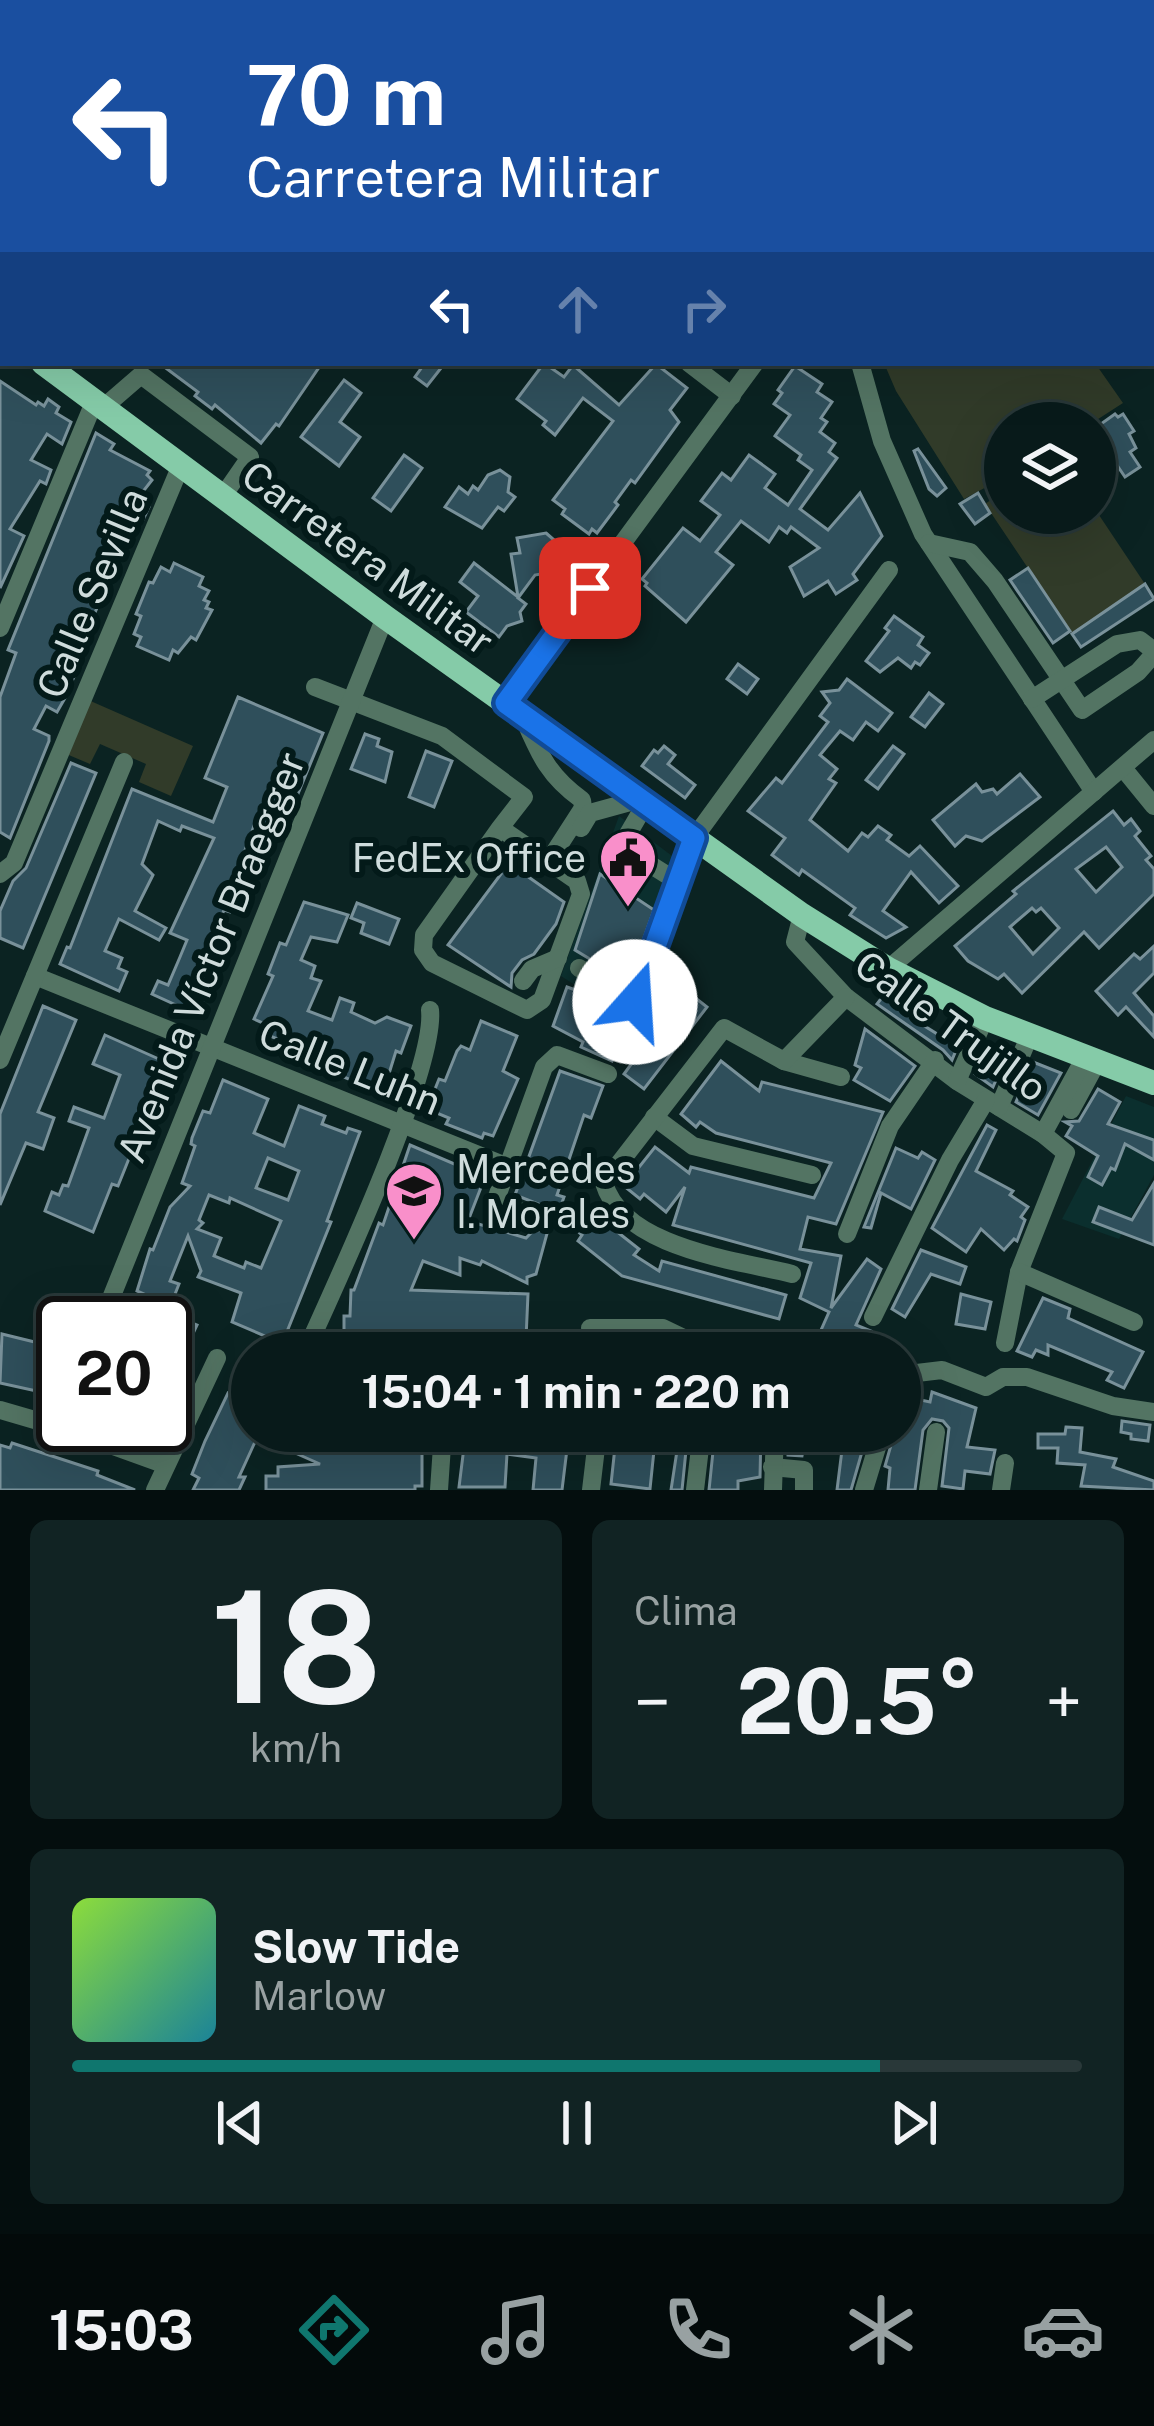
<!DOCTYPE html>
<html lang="es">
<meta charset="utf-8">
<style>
body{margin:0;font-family:"Public Sans",sans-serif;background:#112323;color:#f1f3f6;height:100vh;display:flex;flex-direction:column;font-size:45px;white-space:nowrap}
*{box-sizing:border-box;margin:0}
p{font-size:39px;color:#98a1a2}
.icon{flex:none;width:66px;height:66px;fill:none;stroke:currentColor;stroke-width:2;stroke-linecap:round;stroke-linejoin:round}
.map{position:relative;height:1490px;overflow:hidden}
.drawer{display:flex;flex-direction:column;gap:30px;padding:30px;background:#040e0e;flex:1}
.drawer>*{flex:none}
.banner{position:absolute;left:0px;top:0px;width:1155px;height:366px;box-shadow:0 12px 48px #0002,0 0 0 3px #293839;background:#1a4fa0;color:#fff;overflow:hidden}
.tools{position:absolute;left:984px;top:402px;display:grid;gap:24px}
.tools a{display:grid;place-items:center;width:132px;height:132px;border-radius:50%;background:#081a1a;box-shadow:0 12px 48px #0002,0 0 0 3px #293839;font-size:60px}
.speed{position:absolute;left:36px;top:1296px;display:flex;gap:24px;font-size:60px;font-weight:700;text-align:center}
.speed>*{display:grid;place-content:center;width:156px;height:156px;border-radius:50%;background:#081a1a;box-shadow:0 12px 48px #0002,0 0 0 3px #293839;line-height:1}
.speed .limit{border:6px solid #111;border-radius:18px;background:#fff;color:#111}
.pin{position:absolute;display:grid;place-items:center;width:102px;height:102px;color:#fff;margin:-51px;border-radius:24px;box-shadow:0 6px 18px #0006}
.me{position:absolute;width:132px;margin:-66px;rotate:19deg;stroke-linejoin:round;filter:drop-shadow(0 0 9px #0008)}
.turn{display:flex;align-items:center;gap:42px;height:252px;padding:0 48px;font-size:54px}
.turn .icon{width:156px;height:156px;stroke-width:2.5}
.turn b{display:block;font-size:84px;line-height:102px}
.lanes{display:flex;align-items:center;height:114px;padding:0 48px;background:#0003;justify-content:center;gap:60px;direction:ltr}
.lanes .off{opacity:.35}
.big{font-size:90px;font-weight:700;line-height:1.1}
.drawer .tile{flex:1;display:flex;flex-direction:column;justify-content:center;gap:18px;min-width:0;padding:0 42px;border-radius:18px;background:#112323}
.drawer .dial{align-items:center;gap:0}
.dial b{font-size:156px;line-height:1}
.song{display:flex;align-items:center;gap:36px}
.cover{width:144px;height:144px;border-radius:18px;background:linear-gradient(135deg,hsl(90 70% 55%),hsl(190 70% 35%))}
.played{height:12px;border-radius:6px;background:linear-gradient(90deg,#0f766e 80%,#293839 80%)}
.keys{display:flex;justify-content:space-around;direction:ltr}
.heat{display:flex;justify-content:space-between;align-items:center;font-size:66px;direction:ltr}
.drawer .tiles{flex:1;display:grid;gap:30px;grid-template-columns:1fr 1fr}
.tile:last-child{grid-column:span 2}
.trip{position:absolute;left:231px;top:1332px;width:690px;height:120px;border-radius:60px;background:#081a1a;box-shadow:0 12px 48px #0002,0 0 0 3px #293839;font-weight:700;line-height:120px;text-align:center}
.tab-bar{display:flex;height:192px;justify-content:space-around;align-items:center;background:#030a0a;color:#98a1a2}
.tab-bar .icon{width:84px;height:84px}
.tab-bar .active{color:#0f766e}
.tab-bar b{font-size:54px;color:#f1f3f6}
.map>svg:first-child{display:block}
.built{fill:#0b2f2e}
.green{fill:#313b29}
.building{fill:#2f4f5b;stroke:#79919a;stroke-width:3;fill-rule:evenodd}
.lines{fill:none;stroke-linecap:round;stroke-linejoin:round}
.minor{stroke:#537463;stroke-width:18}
.major{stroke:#85cba8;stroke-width:24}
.route-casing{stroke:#114b97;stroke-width:30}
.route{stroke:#1a73e8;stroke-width:21}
.labels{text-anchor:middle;stroke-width:12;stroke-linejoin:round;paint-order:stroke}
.street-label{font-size:39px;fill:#cfdcdc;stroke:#031a19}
.poi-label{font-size:39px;fill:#cfdcdc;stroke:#031a19;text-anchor:end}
</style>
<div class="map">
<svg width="1154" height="1490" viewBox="0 0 1154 1490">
<rect width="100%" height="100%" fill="#0b2322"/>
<g class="built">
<polygon points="619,816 688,868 635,1024 561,976"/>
<polygon points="1126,1096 1154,1107 1154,1175 1119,1239 1062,1219"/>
</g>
<g class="green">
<polygon points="884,363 1095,363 1123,403 1092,423 1005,423 1005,477 964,499 896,391"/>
<polygon points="1005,490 1005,513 1095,513 1095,509 1145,584 1072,634 985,504"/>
<polygon points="86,699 193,746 171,796 139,782 146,764 100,744 90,764 64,753"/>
</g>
<g class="building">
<polygon points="159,363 322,363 279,426 276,424 261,443 215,405 212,409 195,396 198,392"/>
<polygon points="425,363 445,363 427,386 415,377"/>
<polygon points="544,363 564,377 573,365 619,405 656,364 687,388 670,410 679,422 635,483 631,480 615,502 618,505 597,533 592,529 589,534 562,514 565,509 553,500 613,421 583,398 555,435 543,425 546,421 517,399"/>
<polygon points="795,366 822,384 817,392 832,402 821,418 827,422 820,432 835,443 829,452 837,458 800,509 828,530 860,493 882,536 853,574 857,580 836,594 828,581 804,596 790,567 819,548 791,527 787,533 779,527 769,542 741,521 716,552 733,565 686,622 645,586 647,583 642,579 683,528 700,541 720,515 701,501 722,473 731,480 749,455 775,474 765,488 788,505 812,470 798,460 801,455 775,436 790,415 774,404 782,393 778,390"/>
<polygon points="344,380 361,393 340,422 360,437 339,466 301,437"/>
<polygon points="0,381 36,405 38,402 44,406 48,399 59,407 56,413 71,422 62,444 47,434 31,460 51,470 46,484 40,481 10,529 24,536 0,588"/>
<polygon points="1115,414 1118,417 1123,414 1134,431 1129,434 1136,448 1130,452 1140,467 1125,477 1102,443 1107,439 1098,426"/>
<polygon points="96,433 114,444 110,450 150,471 147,475 152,480 141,494 149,507 143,520 139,517 99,603 87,632 92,634 65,698 57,712 46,706 34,729 49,736 49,741 10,838 0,832 0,697 16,653 8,650"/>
<polygon points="918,449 946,488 937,496 929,489 914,451"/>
<polygon points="404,455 422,468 391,511 373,498"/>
<polygon points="500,470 510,477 508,492 515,497 504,511 498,507 482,528 445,507 459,487 468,494 473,486 478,490 488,475"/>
<polygon points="978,493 990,513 975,524 960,504"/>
<polygon points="546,533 577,560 567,573 543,554 546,573 535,575 518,598 526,604 520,612 522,621 507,626 499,637 466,612 478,596 460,582 474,563 518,597 511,554 520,553 517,538"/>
<polygon points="174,563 203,577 199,586 209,591 204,600 209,602 206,608 212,610 196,640 191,637 178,653 173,650 169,660 137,646 141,637 134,634 141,616 136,614 149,582 153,583 161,567 170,572"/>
<polygon points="1028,568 1070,631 1053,643 1010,580"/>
<polygon points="1145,584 1154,599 1081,647 1072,634"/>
<polygon points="894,616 923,637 918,645 929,653 920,665 915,662 911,668 898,658 880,672 866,661 889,631 885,628"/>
<polygon points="738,664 758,679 747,694 727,679"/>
<polygon points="847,679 892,713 878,731 866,722 853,740 840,731 820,755 837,769 829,779 836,783 810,820 848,851 862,833 868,837 878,826 891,835 887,840 909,856 920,846 958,886 939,903 911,872 883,911 906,927 886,938 850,915 855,908 802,870 799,875 772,855 785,838 748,811 776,778 782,783 828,722 820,716 830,703 822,692 839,690"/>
<polygon points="929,693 943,704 925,727 911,717"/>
<polygon points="238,697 323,733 290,813 278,808 269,832 254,826 228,896 236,899 230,912 224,910 211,943 217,945 205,974 212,977 203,1001 193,996 187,1010 152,994 158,981 168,985 180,957 187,940 170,933 214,838 182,826 180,831 158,821 142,864 153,875 135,911 166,928 159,940 119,919 105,951 122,958 118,968 127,972 119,991 60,964 67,947 70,948 132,789 213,822 227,787 205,778"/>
<polygon points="365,734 379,739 377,746 392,752 385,782 351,769"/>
<polygon points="664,746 675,755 668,764 695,785 685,798 642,766 654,750 658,753"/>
<polygon points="893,746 904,754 878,789 866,780"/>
<polygon points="426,751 452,761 434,807 409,797"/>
<polygon points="71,763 96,773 23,948 0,938 0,911 13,881 26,868"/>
<polygon points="1020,774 1040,797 982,841 966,836 955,846 933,820 976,784 982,792 993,789 997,794"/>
<path d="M1113 811 1124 825 1131 819 1140 831 1135 836 1151 856 1146 860 1154 869V894L1099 948 1084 932 1022 993 1004 974 998 979 968 961 955 946 1016 894 1013 891ZM1106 847 1122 867 1096 892 1076 869ZM1032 908 1036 912 1041 908 1059 928 1033 954 1010 927Z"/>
<polygon points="510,864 523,866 520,871 564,902 556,924 534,954 522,960 512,973 511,987 448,945 501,874 497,871"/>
<polygon points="600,874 654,910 628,982 575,950"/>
<polygon points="304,902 348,915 337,942 311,937 301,960 315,966 311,978 321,981 308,1011 332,1020 340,998 354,1003 351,1012 375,1023 387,1017 411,1026 401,1053 396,1051 383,1093 341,1076 347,1060 317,1049 311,1064 297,1058 301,1049 263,1033 267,1025 254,1019 273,976 268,974 280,943 286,945"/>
<polygon points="357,903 399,919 389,944 361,933 364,923 351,918"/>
<polygon points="1154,946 1154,973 1134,993 1154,1016 1154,1037 1126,1007 1118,1015 1096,991 1134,954 1140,959"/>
<polygon points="567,987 584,993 581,1000 612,1012 608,1025 622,1030 622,1035 612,1061 581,1047 583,1042 553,1026"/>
<polygon points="684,989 707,1007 644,1089 624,1074 654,1033 651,1030"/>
<polygon points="883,996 915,1010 910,1017 947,1040 950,1033 961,1038 952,1060 943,1050 877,1004"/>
<polygon points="43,1006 76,1020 38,1112 54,1118 43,1149 26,1143 0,1205 0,1114"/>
<polygon points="481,1021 517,1036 503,1071 518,1079 493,1136 484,1133 482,1138 446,1124 449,1118 427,1109 439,1079 445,1081 457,1051 461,1046 470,1050"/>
<polygon points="865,1029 915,1066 890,1101 854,1080 861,1068 855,1065"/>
<polygon points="105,1035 161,1060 134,1146 118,1186 112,1184 93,1232 45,1211 52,1192 59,1195 63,1185 68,1186 89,1128 69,1121 74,1107 104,1118 120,1075 93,1064"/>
<polygon points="988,1044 1008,1052 993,1087 975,1074"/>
<polygon points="721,1061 759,1091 762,1082 883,1112 836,1224 808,1217 800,1249 841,1256 831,1308 867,1259 881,1269 856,1325 871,1331 861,1353 845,1353 818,1337 829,1312 800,1298 811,1263 673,1225 685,1187 666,1212 644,1194 640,1199 624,1186 655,1147 689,1173 691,1167 814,1198 831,1163 716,1133 700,1122 696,1127 681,1114"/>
<polygon points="1033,1062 1061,1073 1038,1115 1016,1102"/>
<polygon points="560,1071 603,1086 591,1118 584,1115 557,1195 564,1197 558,1214 553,1216 546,1207 515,1195"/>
<path d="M223 1080 268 1099 254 1133 284 1146 299 1106 325 1116 322 1124 346 1133 348 1128 360 1132 327 1221 331 1222 280 1349 263 1342 265 1336 232 1322 241 1293 198 1277 201 1271 188 1236 170 1281 179 1284 170 1307 189 1315 187 1321 197 1325 165 1393V1323H131L144 1294 137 1291 150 1249 153 1250 170 1207 190 1186 182 1183 195 1146 191 1144 192 1138 203 1111 210 1113ZM268 1158 299 1171 288 1200 256 1188ZM209 1195 229 1203 230 1198 281 1221 261 1268 246 1262 244 1268 214 1256 221 1238 197 1229 203 1223 199 1220Z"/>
<polygon points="1098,1089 1120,1102 1108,1124 1154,1140 1154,1160 1125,1144 1115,1170 1111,1168 1102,1185 1088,1177 1098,1156 1066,1136 1072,1126 1065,1122 1079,1121"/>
<polygon points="987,1125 996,1130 976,1171 1013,1191 1010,1195 1028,1207 1021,1217 1025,1220 1017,1241 1014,1239 1004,1250 981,1229 966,1252 932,1228"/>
<polygon points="410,1145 485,1177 468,1221 526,1238 533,1231 548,1230 536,1274 527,1277 527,1283 482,1261 480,1265 460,1258 460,1275 423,1261 411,1290 528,1294 526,1339 344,1334 344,1316 350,1316 351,1290 354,1290 379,1223 383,1225"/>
<polygon points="896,1148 918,1158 922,1152 935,1160 911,1209 881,1193 871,1228 864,1227"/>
<polygon points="1154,1183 1154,1245 1093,1222 1099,1207 1132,1220"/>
<polygon points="592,1212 639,1249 634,1255 659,1271 662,1261 786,1295 779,1319 622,1276 578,1241 582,1235 574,1228 583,1224"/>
<polygon points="921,1250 966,1267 960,1284 931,1274 905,1317 892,1309"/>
<polygon points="961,1294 991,1302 985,1329 956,1324"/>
<polygon points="1043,1298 1070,1309 1068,1318 1143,1352 1124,1388 1107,1380 1112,1372 1048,1345 1048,1355 1036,1350 1032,1357 1017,1351"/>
<polygon points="2,1334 63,1349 59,1378 55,1377 50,1394 0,1383"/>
<polygon points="252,1354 252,1431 260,1431 239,1477 245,1477 239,1490 193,1490 199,1478 192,1474 205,1441 228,1393 234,1396"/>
<polygon points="932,1392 976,1408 967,1447 995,1450 990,1474 965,1471 963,1489 942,1486 949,1428 943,1421 932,1419 923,1430 915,1490 888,1490 890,1468 885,1466 895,1431 900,1431 902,1396 930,1402"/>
<polygon points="1122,1421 1150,1425 1148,1441 1131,1439 1131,1434 1121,1432"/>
<polygon points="1066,1427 1082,1428 1080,1452 1116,1459 1113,1467 1154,1481 1154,1490 1081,1486 1085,1465 1057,1463 1058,1448 1038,1448 1038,1434 1065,1434"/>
<polygon points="466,1431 521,1431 521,1435 568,1441 562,1490 533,1490 536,1458 507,1454 505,1487 459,1487"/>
<polygon points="627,1431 656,1431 650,1489 611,1484 615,1447 626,1444"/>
<polygon points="680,1431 688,1431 682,1490 671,1490"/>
<polygon points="723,1431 761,1431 760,1477 738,1481 738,1490 709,1490 715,1432"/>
<polygon points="788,1431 806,1434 802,1456 788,1455"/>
<polygon points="846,1431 866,1438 851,1490 837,1490 842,1450 838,1449"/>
<polygon points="12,1443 98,1471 97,1475 135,1490 0,1490 0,1445 10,1448"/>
<polygon points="277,1445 422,1446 422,1486 415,1486 415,1490 266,1490 266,1476 278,1476 278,1467 320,1464"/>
</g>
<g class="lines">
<g class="minor">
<polyline points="213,0 217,3"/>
<polyline points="647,0 651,3"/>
<polyline points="787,3 788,0"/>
<polyline points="1026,3 1027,0"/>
<polyline points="1152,181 1154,177"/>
<polyline points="689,363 732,396"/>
<polyline points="860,363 882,441 923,534 1094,792"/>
<polyline points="104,407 141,375 250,457 223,496"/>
<polyline points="929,543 970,552 995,581 1082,710 1138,672 1154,654"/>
<polyline points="0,628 95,400"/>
<polyline points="315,687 442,736 524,797 500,828 577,881 581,894 542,1000 527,1010 432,963 423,950 424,935 500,828"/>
<polyline points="1032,699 1117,644 1140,640 1154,651"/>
<polyline points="505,703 755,363"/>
<path d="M522 714C539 753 547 775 582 800L583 808 554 853 552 864"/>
<polyline points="1123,768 1154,806"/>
<polyline points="646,803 621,846 678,882"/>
<polyline points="581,828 590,813 641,799"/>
<polyline points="0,874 14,863 181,465"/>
<polyline points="802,915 795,942 846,997 957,1081 1043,1134 1066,1153 1019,1272 1005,1343"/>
<polyline points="579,968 635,1002 694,838 889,570"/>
<polyline points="888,969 1154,740"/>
<polyline points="35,976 506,1166"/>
<polyline points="523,981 532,969 558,958"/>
<polyline points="0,1060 124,762"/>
<polyline points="784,1061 841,1077"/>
<polyline points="957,1081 985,1018"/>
<polyline points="999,1107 1029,1037"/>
<polyline points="1071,1110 1096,1064"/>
<polyline points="654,1117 693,1146 812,1175"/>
<polyline points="1043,1134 1084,1059"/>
<polyline points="540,1219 495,1202 544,1067 557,1055 608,1074"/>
<polyline points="847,1234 890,1126 935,1060"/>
<polyline points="1019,1272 1134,1322"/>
<path d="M792 1274C736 1260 623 1248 604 1183L724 1028 784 1061 846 997"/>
<polyline points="873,1317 950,1160 986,1100"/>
<polyline points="101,1323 385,617"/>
<polyline points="590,1328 663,1328 688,1340 739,1353"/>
<path d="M318 1353 314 1350 313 1335C341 1273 436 1067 430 1010"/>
<polyline points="900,1375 942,1370 986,1387 1003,1377 1027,1377 1113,1406 1154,1412"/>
<polyline points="0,1410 69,1430 166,1465"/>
<polyline points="772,1467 804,1470 804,1490"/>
<polyline points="155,1490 217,1358"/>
<polyline points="439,1490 443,1431"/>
<polyline points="591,1490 598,1431"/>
<polyline points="695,1490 702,1431"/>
<polyline points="773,1490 775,1431"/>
<polyline points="864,1490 882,1431"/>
<polyline points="928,1490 936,1432"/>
<polyline points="1001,1490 1005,1463"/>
</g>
<g class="major">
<polyline points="0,332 3,334"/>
<polyline points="43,363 385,617 802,915 888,969 985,1018 1154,1083"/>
</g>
</g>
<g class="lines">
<g class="route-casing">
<polyline id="route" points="590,588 506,703 694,838 635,1002"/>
</g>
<use href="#route" class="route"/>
</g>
<defs>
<g id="civic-pin" transform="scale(3)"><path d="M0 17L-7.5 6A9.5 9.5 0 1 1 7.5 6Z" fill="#f98fca" stroke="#031a19"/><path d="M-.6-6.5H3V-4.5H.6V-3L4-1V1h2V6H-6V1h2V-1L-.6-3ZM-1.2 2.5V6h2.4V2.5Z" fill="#111"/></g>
<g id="school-pin" transform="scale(3)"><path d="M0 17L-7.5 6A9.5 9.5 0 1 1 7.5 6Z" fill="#f98fca" stroke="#031a19"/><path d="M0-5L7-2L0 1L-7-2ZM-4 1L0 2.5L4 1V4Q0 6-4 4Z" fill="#111"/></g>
</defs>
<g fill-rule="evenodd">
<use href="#civic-pin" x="628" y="858"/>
<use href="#school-pin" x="414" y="1191"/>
</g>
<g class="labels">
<g class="street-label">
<text transform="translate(368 558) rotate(36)" y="14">Carretera Militar</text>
<text transform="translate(92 593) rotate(-67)" y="14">Calle Sevilla</text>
<text transform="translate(211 957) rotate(-68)" y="14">Avenida Víctor Braegger</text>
<text transform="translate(951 1026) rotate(36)" y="14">Calle Trujillo</text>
<text transform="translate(350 1067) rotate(22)" y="14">Calle Luhn</text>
</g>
<g class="poi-label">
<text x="586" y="872">FedEx Office</text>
<text x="456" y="1183" text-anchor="start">Mercedes<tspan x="456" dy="45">I. Morales</tspan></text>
</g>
</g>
</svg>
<div class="tools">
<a><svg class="icon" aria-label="layers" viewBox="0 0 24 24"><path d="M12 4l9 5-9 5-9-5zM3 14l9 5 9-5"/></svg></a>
</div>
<div class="speed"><div class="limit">20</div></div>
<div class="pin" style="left:590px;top:588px;background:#d93025"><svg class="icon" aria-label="arrive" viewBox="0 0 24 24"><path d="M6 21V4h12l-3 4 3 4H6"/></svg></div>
<svg class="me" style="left:635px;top:1002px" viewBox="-20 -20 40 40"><circle r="19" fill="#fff"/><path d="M0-13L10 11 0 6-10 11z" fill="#1a73e8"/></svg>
<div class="trip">15:04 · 1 min · 220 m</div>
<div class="banner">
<div class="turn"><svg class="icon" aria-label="left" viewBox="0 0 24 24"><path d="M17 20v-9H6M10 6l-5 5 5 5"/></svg><div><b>70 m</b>Carretera Militar</div></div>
<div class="lanes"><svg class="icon" aria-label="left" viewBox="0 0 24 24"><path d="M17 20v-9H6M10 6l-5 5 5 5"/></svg><svg class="icon off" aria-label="ahead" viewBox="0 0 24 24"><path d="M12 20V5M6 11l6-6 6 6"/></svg><svg class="icon off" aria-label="right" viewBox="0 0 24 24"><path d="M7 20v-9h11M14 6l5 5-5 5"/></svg></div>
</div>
</div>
<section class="drawer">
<div class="tiles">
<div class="tile dial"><b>18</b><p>km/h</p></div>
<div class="tile"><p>Clima</p>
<div class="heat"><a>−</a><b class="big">20.5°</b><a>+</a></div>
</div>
<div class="tile">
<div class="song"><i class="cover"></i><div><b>Slow Tide</b><p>Marlow</p></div></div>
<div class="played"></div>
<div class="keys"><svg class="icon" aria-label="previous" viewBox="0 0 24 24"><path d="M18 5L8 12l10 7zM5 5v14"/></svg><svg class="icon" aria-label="pause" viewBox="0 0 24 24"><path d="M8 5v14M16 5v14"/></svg><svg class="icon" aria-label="next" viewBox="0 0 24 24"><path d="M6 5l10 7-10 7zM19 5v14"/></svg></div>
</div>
</div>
</section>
<nav class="tab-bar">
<b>15:03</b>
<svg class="icon active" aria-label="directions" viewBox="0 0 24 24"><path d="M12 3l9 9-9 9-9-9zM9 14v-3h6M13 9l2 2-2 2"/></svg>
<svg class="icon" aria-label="music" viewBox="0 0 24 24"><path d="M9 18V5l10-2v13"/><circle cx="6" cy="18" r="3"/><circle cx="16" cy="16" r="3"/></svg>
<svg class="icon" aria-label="phone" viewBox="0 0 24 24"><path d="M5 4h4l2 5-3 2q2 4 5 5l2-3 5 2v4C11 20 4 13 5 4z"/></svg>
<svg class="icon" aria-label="climate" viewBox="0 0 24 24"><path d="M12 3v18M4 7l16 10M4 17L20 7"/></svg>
<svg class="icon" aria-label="car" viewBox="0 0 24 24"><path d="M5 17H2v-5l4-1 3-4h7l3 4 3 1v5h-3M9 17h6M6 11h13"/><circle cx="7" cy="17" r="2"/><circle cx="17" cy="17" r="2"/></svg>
</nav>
